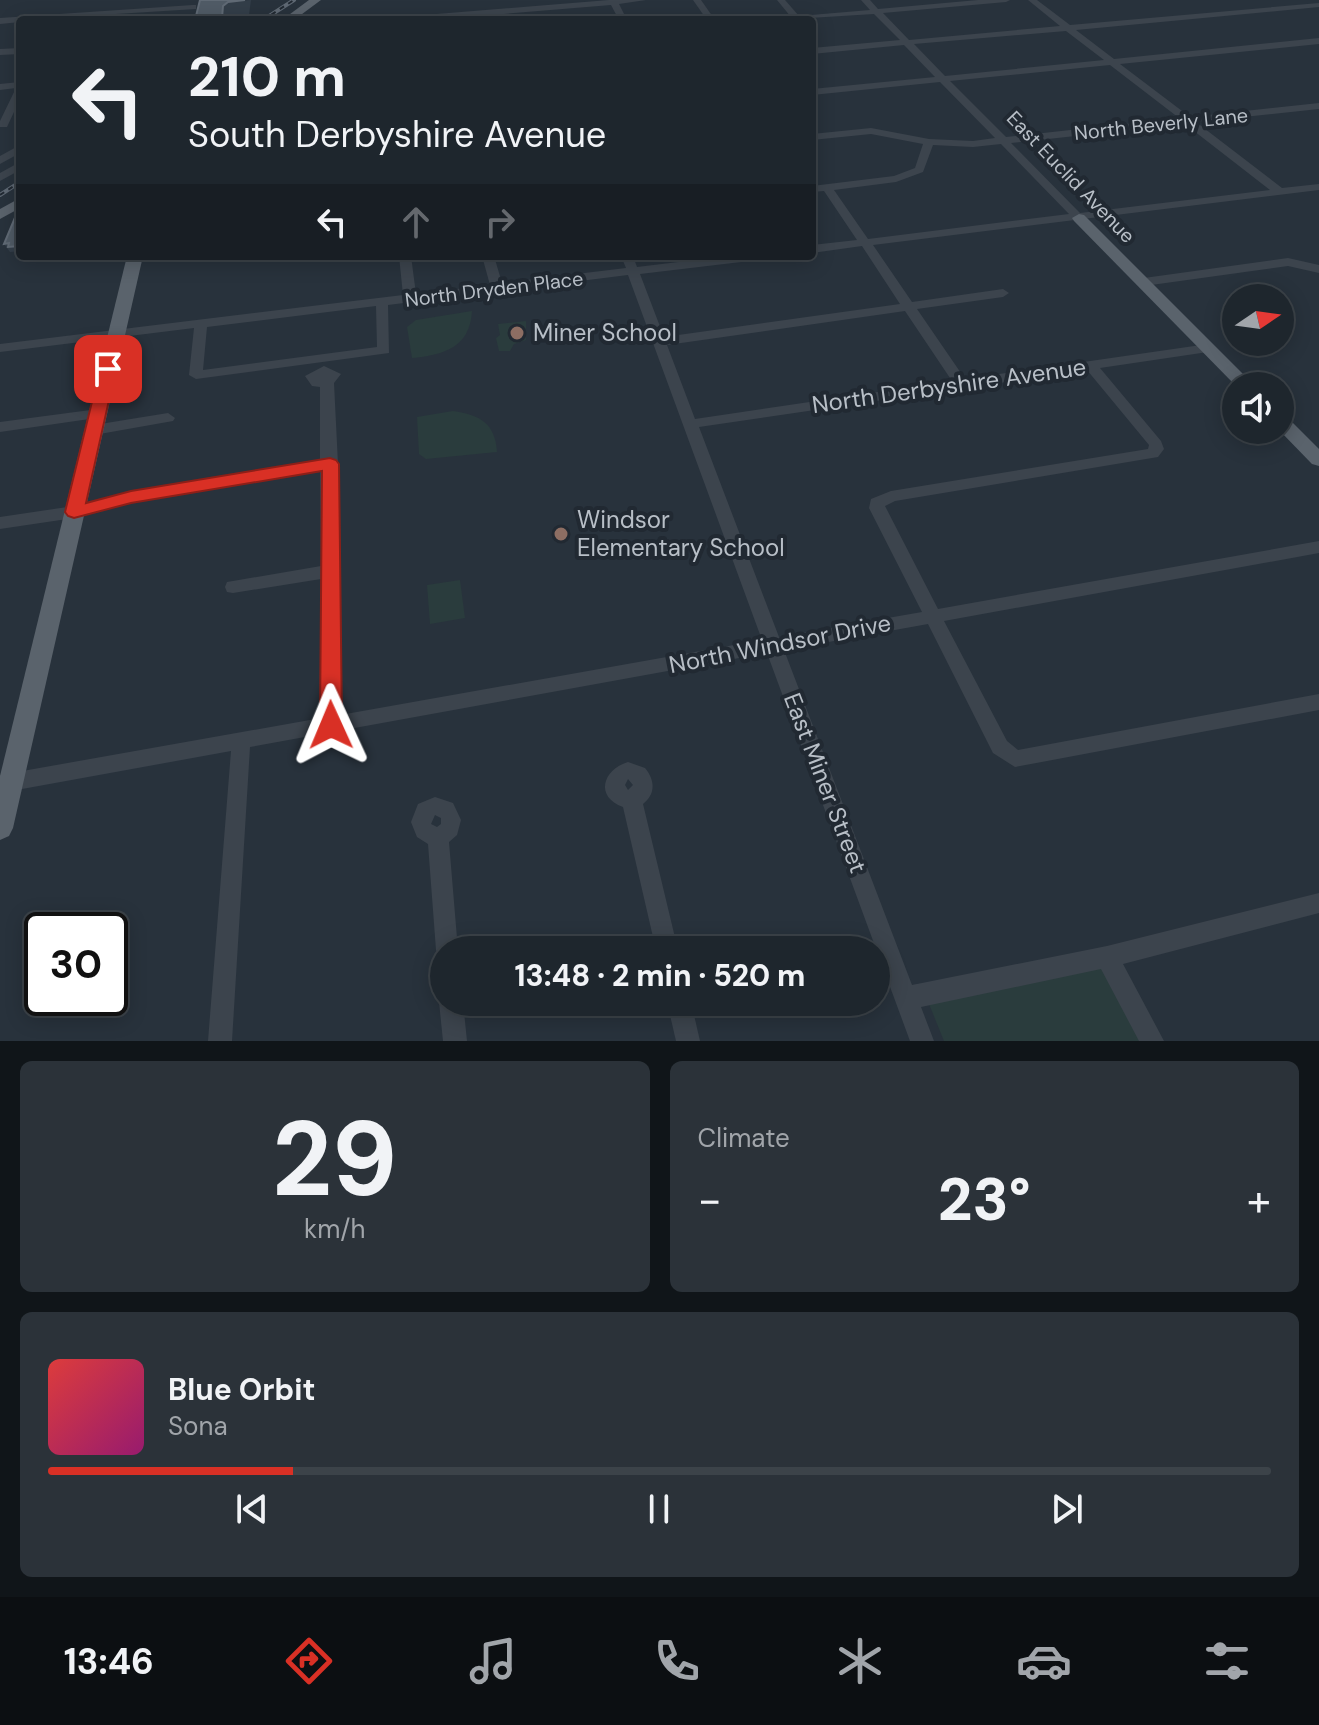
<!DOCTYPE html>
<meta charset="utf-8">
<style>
body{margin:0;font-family:"DM Sans",sans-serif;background:#2b3239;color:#f1f3f6;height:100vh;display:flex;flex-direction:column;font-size:30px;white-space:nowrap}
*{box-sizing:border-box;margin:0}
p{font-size:26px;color:#a1a5aa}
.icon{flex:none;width:44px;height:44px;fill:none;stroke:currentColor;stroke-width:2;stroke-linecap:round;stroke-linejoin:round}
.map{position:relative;height:1041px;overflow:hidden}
.details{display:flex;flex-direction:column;gap:20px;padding:20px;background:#101519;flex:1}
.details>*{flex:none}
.top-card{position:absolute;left:16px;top:16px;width:800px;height:244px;border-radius:8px;box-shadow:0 4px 20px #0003,0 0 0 2px #3c4349;background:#1e262d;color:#f1f3f6;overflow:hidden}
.needle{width:52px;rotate:77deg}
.fabs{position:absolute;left:1222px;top:284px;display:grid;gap:16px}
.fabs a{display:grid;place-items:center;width:72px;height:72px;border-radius:50%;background:#1e262d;box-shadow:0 4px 20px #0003,0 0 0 2px #3c4349;font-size:40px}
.speed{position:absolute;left:24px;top:912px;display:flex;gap:16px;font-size:40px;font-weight:700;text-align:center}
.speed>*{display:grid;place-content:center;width:104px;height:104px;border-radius:50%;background:#1e262d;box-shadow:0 4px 20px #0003,0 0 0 2px #3c4349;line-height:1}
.speed .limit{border:4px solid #111;border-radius:12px;background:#fff;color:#111}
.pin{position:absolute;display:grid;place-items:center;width:68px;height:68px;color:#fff;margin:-34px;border-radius:16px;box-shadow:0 4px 12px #0006}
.me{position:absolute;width:88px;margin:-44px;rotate:359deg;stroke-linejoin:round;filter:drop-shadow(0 0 6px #0008)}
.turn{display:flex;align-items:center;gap:28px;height:168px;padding:0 40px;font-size:36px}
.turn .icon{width:104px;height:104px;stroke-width:2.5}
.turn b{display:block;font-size:56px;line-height:68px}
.lanes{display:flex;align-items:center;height:76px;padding:0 40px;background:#0003;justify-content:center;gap:40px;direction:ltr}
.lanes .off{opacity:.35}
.big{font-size:60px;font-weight:800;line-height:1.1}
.details .widget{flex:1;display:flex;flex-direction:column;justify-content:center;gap:12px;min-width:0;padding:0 28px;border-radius:12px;background:#2b3239}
.details .dial{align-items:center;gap:0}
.dial b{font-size:104px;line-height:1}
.song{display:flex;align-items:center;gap:24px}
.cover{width:96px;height:96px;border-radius:12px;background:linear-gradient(135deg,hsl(0 70% 55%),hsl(320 70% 35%))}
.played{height:8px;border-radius:4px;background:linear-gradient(90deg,#d93025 20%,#3c4349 20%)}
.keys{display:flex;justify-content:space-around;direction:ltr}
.heat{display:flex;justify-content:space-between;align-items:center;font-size:44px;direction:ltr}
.details .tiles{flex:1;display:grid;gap:20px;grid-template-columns:1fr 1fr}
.widget:last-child{grid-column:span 2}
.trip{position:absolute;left:430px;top:936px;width:460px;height:80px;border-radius:40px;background:#1e262d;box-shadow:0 4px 20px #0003,0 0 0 2px #3c4349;font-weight:800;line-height:80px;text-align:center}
.tabs{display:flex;height:128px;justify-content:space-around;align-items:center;background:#0c0f12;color:#a1a5aa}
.tabs .icon{width:56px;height:56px}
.tabs .current{color:#d93025}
.tabs b{font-size:36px;color:#f1f3f6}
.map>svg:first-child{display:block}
.green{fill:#2a3c3d}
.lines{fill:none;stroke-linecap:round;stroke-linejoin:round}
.minor{fill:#3c444d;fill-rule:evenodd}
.major{fill:#5a636c;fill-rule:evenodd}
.rail-casing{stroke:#5e6873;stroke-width:4}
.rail{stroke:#212932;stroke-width:2;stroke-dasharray:5;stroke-linecap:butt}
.shaded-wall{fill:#333e49}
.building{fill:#505b66;stroke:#606a75;stroke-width:2}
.route{fill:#d93025;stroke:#8d1f18;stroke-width:2}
.education-dot{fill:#8d6e63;stroke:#212932;stroke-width:3}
.labels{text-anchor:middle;stroke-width:8;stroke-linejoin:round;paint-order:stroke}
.far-street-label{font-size:20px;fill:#b8bfc7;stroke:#212932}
.poi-label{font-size:24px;fill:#b8bfc7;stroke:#212932;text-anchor:start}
.street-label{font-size:24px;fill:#b8bfc7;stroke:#212932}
</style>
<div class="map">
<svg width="1319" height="1041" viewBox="0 0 1319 1041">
<rect width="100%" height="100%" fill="#28323c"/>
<g class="green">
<path d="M472 311C470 348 443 355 412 358L407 327 416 320Z"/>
<polygon points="526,321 526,340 514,344 510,351 499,351 496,338 500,335 498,324"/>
<path d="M453 411C480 415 495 423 497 452L426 459 419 454 417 417Z"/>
<polygon points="460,580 465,618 430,624 427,585"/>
<polygon points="1097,966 1108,969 1145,1041 944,1041 929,1004"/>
</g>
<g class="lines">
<g class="minor">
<polygon points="609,0 646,0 619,4 627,20 619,20 611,5 431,20 396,20 400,17"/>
<polygon points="693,0 701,0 715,20 707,20"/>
<path d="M777 0H785L799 16 870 10 861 0H870L878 9 978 0H1010L1006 2 883 13 909 40 1060 26 1028 0H1037L1070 25 1319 3V7L1076 30 1114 59 1319 38V44L1120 64 1190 117 1319 103V109L1196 122 1282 188 1319 184V190L873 245 912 302 1003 289 1009 293 1003 297 917 309 965 379 1208 344 1215 348 1208 352 1100 368 1161 441 1164 449 1158 457 895 501 885 506 938 609 1319 541V553L944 621 1007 741 1018 750 1319 694V710L1015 767 993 753 928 624 784 650 912 985 1107 946 1319 893V913L1123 964 1164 1041H1139L1101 969 921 1007 934 1041H910L767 653 250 747 232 1041H208L231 751 0 793V775L321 718V579L233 593 227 592 225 587 227 582 233 581 321 566 320 471 131 502 74 518 0 529V517L74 506 131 492 320 461V387L312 386 305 376 324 366 341 374 334 383 338 464 336 467 340 715 762 640 628 275 388 305 389 353 196 379 189 375 194 328 0 352V344L403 295 399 256H411L416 294 490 285 482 256H494L502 283 626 268 621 256H633L637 267 728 256H764L758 260 640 274 664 337 900 304 862 246 812 253V245L857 240 824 191 812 192V186L894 176 915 168 923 144 871 134 812 140V134L871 128 929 139 973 141 995 138 940 82 812 95V89L935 77 904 45 812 54V48L900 40 874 14 777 20 791 17ZM1066 31 1104 60 945 76 914 44ZM1110 65 1179 118 1006 137 950 81ZM1185 124 1270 190 1080 213 1011 143ZM1001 144 1069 214 868 239 834 190 896 182 923 172 933 145 973 147ZM376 306 377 347 203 370 207 327ZM905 311 952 381 695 419 667 345ZM1087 370 1149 445 1148 449 891 491 871 499 869 508 922 612 779 637 699 427Z"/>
<polygon points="193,5 196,5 196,9 20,20 20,22 0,24 0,18"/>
<polygon points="20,48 20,54 0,55 0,49"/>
<polygon points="20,82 20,99 7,127 0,127 0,121 16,88 0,90 0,84"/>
<polygon points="20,145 20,153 0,164 0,156"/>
<polygon points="20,162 20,170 0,181 0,173"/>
<polygon points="1288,258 1319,265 1319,273 1288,266 1144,286 1138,282 1144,278"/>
<polygon points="98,409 103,411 105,414 103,417 0,432 0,422"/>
<polygon points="168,413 175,418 173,421 94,435 87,430 94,425"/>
<path d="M628 762 645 768C655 780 656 794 643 804L678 950H656L623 807C595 797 602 770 628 762ZM628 779 633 785 628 790 625 785Z"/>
<path d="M435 797 453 803 461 820 457 835 449 842 458 950H444V960L439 958 436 950 428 844 417 837 411 822 418 804ZM435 815 441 818V824L437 827 431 824Z"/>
<polygon points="444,993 444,1002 463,1002 467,1041 443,1041 439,1002"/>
<polygon points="667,1002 691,1002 700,1041 676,1041"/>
</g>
<g class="major">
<polygon points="309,0 321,0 294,20 282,20"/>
<polygon points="20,198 20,208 0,219 0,209"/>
<polygon points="1079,214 1084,215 1255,386 1236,386 1074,221 1072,218"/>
<polygon points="127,256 143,256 13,828 9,836 0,840 0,776"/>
<polygon points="1280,414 1286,416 1319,449 1319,466 1312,464 1279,430"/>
</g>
<g class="rail-casing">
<g id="rail">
<polyline points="263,20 294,0"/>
<polyline points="0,195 20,182"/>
</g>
</g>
<use href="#rail" class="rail"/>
</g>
<g class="shaded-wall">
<polygon points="251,0 249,15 232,17 228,20 217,20 223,6 228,2"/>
<polygon points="9,243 20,246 20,251 10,252 4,244"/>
</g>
<g class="building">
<polygon points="200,0 245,0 228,2 223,6 222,18 217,19 217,20 195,20"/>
<polygon points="19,208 20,208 20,246 8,247 9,243 4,244"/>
</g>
<polygon class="route" points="108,364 116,369 86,503 131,491 330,458 336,460 339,464 342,725 339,731 331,734 324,731 320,725 322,471 131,503 74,518 68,516 65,512 100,369"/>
<g class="education-dot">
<circle cx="517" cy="333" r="8"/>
<circle cx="561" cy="534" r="8"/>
</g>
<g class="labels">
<g class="far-street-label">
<text transform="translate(1161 124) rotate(-6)" y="7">North Beverly Lane</text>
<text transform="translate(1071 177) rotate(46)" y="7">East Euclid Avenue</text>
<text transform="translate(494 289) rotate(-7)" y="7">North Dryden Place</text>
</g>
<g class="poi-label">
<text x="533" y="341">Miner School</text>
<text x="577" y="528">Windsor<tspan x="577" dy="28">Elementary School</tspan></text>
</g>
<g class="street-label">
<text transform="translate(949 386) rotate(-8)" y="8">North Derbyshire Avenue</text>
<text transform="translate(780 644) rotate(-11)" y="8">North Windsor Drive</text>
<text transform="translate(825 783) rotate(69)" y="8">East Miner Street</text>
</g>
</g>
</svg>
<div class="fabs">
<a><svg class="needle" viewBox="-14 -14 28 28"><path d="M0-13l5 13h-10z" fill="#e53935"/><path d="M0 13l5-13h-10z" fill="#a1a5aa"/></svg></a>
<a><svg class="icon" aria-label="sound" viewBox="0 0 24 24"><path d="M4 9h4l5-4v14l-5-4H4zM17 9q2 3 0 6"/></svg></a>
</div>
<div class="speed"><div class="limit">30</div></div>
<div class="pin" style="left:108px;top:369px;background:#d93025"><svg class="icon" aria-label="arrive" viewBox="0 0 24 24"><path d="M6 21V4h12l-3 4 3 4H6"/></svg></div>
<svg class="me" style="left:331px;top:725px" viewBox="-20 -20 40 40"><path d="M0-17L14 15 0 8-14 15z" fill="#d93025" stroke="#fff" stroke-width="4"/></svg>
<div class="trip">13:48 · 2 min · 520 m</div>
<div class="top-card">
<div class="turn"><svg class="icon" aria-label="left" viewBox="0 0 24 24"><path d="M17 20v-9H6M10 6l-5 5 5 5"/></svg><div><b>210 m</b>South Derbyshire Avenue</div></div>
<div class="lanes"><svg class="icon" aria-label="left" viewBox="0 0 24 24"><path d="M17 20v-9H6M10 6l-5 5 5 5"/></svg><svg class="icon off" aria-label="ahead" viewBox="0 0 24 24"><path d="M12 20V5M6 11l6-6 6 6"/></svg><svg class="icon off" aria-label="right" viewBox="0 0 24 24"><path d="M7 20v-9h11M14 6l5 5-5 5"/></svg></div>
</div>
</div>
<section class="details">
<div class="tiles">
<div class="widget dial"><b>29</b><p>km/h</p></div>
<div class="widget"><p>Climate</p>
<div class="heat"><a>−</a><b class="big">23°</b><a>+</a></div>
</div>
<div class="widget">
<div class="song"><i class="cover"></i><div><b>Blue Orbit</b><p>Sona</p></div></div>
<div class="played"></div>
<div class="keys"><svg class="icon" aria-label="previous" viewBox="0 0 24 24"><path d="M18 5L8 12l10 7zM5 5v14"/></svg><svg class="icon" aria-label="pause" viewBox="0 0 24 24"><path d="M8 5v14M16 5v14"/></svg><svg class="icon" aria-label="next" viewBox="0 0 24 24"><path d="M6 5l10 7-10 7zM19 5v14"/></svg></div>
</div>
</div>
</section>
<nav class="tabs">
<b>13:46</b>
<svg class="icon current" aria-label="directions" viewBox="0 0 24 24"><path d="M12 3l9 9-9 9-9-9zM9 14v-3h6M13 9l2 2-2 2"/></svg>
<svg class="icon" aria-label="music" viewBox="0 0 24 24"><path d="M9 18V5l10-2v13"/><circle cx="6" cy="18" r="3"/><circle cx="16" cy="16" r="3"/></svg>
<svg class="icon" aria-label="phone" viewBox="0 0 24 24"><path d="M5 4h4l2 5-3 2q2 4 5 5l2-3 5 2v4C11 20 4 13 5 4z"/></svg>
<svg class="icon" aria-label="climate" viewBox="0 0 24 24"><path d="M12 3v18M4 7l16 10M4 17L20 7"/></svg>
<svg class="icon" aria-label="car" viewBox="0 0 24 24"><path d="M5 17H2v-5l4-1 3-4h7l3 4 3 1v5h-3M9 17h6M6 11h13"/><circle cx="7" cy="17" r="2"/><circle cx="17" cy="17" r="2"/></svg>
<svg class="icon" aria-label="filters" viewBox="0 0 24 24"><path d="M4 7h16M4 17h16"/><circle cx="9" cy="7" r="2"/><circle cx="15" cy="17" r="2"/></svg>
</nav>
